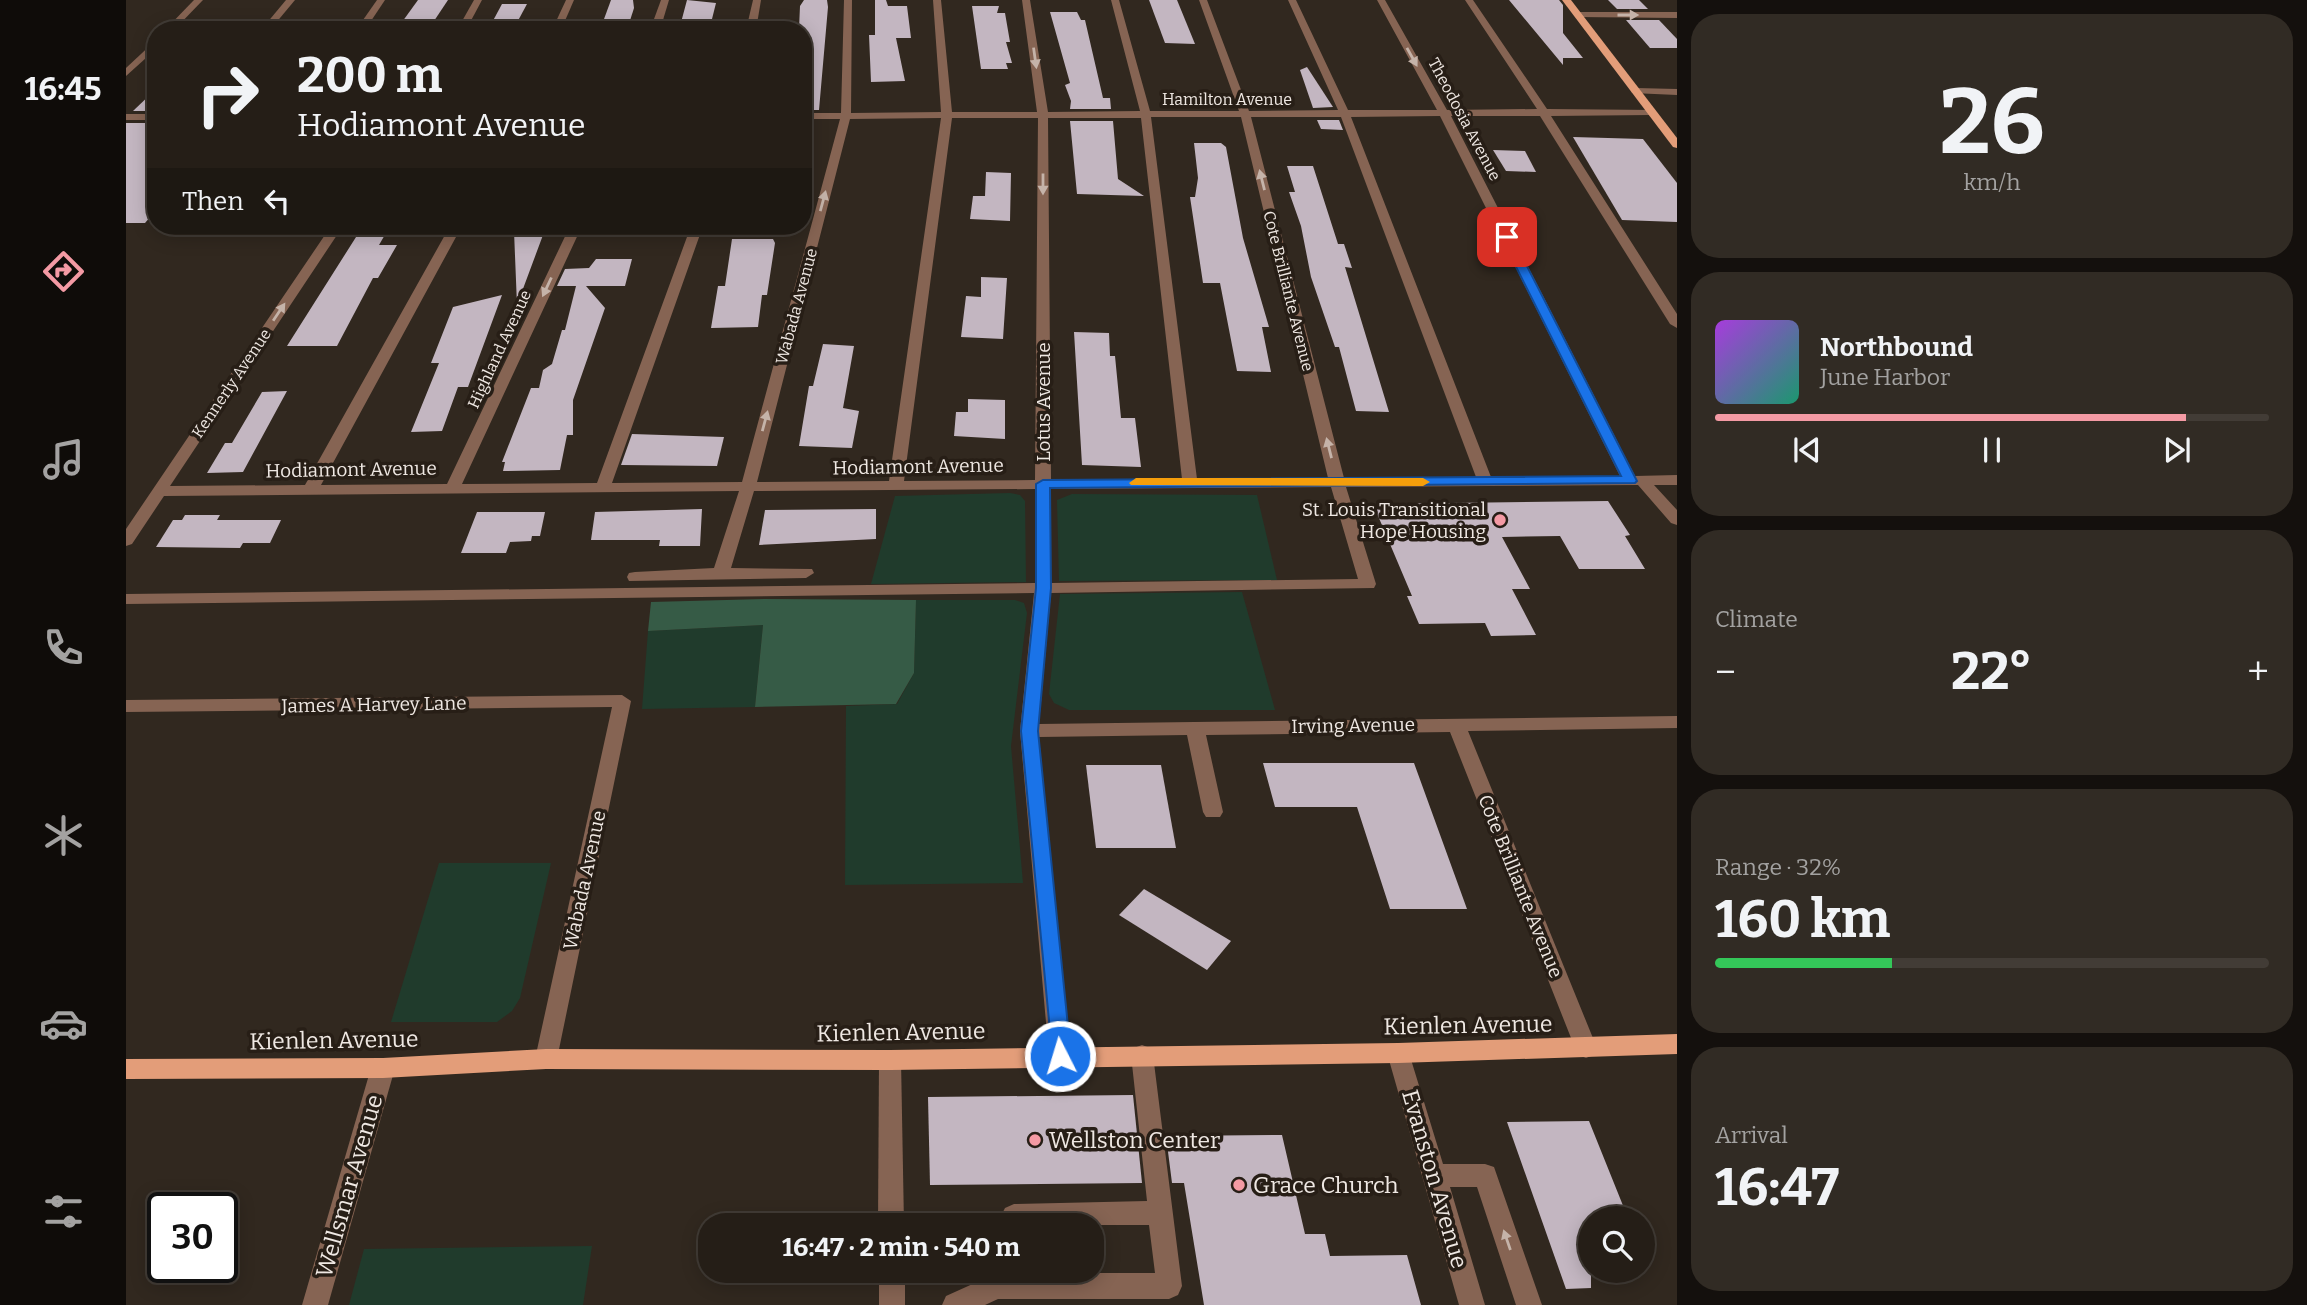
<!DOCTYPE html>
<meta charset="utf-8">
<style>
body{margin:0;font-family:Bitter,serif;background:#312b24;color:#f1f3f6;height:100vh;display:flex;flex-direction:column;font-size:26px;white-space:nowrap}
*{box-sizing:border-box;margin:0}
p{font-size:23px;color:#a3a2a1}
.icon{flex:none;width:38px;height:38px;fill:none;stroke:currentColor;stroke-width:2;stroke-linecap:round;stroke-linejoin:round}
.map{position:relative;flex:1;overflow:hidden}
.sheet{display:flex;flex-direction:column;gap:14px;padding:14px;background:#14100d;width:630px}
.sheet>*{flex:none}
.banner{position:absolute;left:21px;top:21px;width:665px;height:214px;border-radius:28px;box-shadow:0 4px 18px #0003,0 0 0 2px #423c36;background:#251e17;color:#f1f3f6;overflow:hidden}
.buttons{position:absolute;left:1452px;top:1206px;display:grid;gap:14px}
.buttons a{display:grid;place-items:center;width:77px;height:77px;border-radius:50%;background:#251e17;box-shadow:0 4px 18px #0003,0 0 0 2px #423c36;font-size:35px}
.speed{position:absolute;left:21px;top:1192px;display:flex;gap:14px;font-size:35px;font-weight:700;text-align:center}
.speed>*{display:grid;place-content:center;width:91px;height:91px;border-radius:50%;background:#251e17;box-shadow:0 4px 18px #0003,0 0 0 2px #423c36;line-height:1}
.speed .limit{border:4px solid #111;border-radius:10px;background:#fff;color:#111}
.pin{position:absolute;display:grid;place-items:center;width:60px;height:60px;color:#fff;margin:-30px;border-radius:14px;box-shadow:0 4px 10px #0006}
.me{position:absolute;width:77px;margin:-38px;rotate:355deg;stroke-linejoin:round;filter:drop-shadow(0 0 5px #0008)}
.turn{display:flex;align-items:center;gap:24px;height:147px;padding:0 35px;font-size:32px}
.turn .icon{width:91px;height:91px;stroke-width:2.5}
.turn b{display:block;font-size:49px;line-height:60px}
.then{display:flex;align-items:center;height:66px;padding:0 35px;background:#0003;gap:14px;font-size:26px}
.big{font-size:52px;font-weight:700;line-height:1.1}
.sheet .card{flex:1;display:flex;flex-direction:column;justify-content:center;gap:10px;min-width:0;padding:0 24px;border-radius:28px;background:#312b24}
.sheet .dial{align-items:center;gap:0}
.dial b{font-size:91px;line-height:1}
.song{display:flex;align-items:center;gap:21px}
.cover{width:84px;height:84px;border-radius:10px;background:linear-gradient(135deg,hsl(280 70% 55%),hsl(160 70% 35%))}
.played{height:7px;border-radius:4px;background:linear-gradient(90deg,#f49aa4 85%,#423c36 85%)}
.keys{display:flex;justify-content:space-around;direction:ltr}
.heat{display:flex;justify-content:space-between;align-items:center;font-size:38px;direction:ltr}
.charge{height:10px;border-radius:5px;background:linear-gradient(90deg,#34c759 32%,#423c36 0)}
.trip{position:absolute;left:572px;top:1213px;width:406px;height:70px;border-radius:28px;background:#251e17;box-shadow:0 4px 18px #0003,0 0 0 2px #423c36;font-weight:700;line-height:70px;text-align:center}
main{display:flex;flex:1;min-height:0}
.dock{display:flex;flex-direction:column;width:126px;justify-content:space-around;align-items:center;background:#0f0c09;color:#a3a2a1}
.dock .icon{width:49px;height:49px}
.dock .active{color:#f49aa4}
.dock b{font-size:32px;color:#f1f3f6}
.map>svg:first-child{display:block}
.green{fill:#203b2c}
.forest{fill:#365b46}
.building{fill:#c3b6c1}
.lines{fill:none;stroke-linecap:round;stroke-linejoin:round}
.minor{fill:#866453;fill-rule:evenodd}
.major{fill:#e39d79;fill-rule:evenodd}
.oneway{fill:#c5b3a9}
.route{fill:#1a73e8;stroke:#114b97;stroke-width:2}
.slow{fill:#f59e0b}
.poi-dot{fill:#f49aa4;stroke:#271e16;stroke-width:2.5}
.labels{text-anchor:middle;stroke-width:7;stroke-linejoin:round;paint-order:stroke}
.far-street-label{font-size:16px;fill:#efe8e3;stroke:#271e16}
.street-label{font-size:19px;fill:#efe8e3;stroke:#271e16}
.poi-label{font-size:19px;fill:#efe8e3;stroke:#271e16;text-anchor:end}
.near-street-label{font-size:23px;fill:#efe8e3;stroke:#271e16}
.near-poi-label{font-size:23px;fill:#efe8e3;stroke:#271e16;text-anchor:start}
</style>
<main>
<nav class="dock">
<b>16:45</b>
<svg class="icon active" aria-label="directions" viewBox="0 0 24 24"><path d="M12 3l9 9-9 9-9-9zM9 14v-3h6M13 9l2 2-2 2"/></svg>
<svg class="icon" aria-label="music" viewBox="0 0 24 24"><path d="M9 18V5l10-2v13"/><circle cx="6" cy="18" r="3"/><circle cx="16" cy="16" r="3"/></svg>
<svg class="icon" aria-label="phone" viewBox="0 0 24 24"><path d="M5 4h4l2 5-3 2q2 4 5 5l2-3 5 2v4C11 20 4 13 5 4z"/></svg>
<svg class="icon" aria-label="climate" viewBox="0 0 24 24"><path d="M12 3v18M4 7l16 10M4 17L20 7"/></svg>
<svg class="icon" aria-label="car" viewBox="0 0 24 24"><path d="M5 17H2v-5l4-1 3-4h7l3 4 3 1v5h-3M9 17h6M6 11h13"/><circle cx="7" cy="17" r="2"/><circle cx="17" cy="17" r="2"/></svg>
<svg class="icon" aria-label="filters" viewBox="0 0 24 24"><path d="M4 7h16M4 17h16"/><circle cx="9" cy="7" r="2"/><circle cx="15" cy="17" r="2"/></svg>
</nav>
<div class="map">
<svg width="1551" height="1305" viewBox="0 0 1551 1305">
<rect width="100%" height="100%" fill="#31281f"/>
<g class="green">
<polygon points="66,226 188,226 184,232 62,231"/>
<polygon points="884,493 894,495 899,501 900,582 745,584 769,496"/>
<polygon points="946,494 1131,495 1151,580 933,581 931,500"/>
<polygon points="1116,592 1149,710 943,710 928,703 923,694 934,594"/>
<polygon points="790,600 889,600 898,603 901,613 885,746 897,883 719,885 720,706 771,704 788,673"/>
<polygon points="637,625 629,707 516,709 522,631"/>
<polygon points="313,863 425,863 394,998 386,1011 371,1022 265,1022"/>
<polygon points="466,1246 457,1305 223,1305 238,1249"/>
</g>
<polygon class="forest" points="640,599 790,600 788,673 770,704 629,707 637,625 522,631 525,602"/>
<g class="building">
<polygon points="292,0 322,0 302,30 271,29"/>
<polygon points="485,0 507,0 508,8 501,30 474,30"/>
<polygon points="561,0 590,3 585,23 581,23 577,30 553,30"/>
<polygon points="678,0 701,0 702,7 693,110 677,110 677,29 673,29 674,6"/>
<polygon points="749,0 760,0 762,6 781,6 785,38 770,38 779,81 745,82 743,35 749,35"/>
<polygon points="1023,0 1051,0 1069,44 1039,43"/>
<polygon points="1383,0 1433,0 1437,5 1437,33 1457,58 1437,58 1437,65"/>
<polygon points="1482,0 1513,0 1522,9 1491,9"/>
<polygon points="376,4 401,4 387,30 362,30"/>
<polygon points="846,6 873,6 871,13 879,13 884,42 880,42 886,63 880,63 882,69 855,69"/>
<polygon points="924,12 951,12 955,20 959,20 977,98 984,98 985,109 944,109 945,101 939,85 944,83"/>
<polygon points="1500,20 1533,20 1551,39 1551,48 1524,48"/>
<polygon points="1181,67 1207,107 1187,108 1174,70"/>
<polygon points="30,89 30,111 7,111"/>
<polygon points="1191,120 1213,120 1217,130 1195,129"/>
<polygon points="944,121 987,121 992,179 1018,196 951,194"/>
<polygon points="0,123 30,123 30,210 19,223 0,223"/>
<polygon points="1447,137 1517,139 1551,183 1551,222 1496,220"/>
<polygon points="1068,143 1095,143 1100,147 1117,238 1143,327 1136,327 1145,372 1111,371 1094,283 1077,283 1064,197 1069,197 1072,178"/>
<polygon points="1367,150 1399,151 1410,172 1380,171"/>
<polygon points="1161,166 1187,166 1212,244 1218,244 1226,268 1219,267 1263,412 1230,411 1213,347 1209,347 1185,277 1175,226 1163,192 1169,192"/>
<polygon points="860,172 885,173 884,221 844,219 847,196 859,196"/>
<polygon points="237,226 264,226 253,245 271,245 252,278 247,278 211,346 161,346"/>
<polygon points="388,231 415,231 413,235 417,235 391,305"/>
<polygon points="606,239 647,239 649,243 641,295 636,295 632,327 585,328 592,286 599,286"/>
<polygon points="470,259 506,259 499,286 460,286 479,308 447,400 447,435 441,435 434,470 377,471 379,462 376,462 405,388 413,388 417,370 426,364 436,330 439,330 450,286 431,286 439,269 463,268"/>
<polygon points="855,277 881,278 877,339 835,337 840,296 855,297"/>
<polygon points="376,295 342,387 332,387 316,431 285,432 313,363 305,363 327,307"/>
<polygon points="948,332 983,333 984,356 989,356 995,418 1009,418 1015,467 956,465"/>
<polygon points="697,344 728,346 717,408 733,411 726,448 673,446 683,386 687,386"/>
<polygon points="161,391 117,472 81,473 99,443 106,443 136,392"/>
<polygon points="842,399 879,400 879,439 828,436 830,412 842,412"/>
<polygon points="506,434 598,437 591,466 495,465"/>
<polygon points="1482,501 1504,535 1499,536 1519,569 1453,569 1434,536 1376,537 1404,589 1386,589 1410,635 1365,636 1359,623 1293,624 1281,596 1286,596 1247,504"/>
<polygon points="576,509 574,546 533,546 534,540 465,540 469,512"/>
<polygon points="750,509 750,539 633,545 639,510"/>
<polygon points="351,512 419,512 414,536 406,536 405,541 384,542 380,553 335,553"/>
<polygon points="59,515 94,515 91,520 155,520 144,543 117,543 114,548 30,547 47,520 56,520"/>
<polygon points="1137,763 1288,763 1341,909 1264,909 1231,807 1149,807"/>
<polygon points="960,765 1035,765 1050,848 970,848"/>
<polygon points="1018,889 1105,941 1081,970 993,915"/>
<polygon points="1007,1095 1016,1183 804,1185 802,1097"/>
<polygon points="1463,1121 1502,1218 1465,1218 1465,1288 1440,1289 1381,1122"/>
<polygon points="1156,1135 1179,1234 1199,1234 1204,1256 1281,1255 1295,1305 1078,1305 1058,1183 1046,1183 1040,1136"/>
</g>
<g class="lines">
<g class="minor">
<polygon points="68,0 77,0 48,30 39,30"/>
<polygon points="160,0 169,0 144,30 135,30"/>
<polygon points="251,0 259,0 239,30 230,30"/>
<polygon points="348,0 356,0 340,30 331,30"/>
<polygon points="440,0 448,0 435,30 426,30"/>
<polygon points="535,0 543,0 534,30 524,30"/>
<polygon points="627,0 635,0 630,30 620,30"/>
<path d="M718 0H726L725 113 815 112 807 0H815L826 112H911L896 0H904L922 112 1014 111 985 0H993L1024 111H1113L1073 0H1081L1123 111 1212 110 1162 0H1170L1222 110H1311L1251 0H1259L1321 110 1411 109 1339 0H1347L1421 109 1529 110 1530 112 1525 115 1425 116 1551 314V328L1544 324 1414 116H1325L1509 476 1551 475V485H1528L1551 510V525L1545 523 1512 485 1220 487 1250 584 1248 588 925 593 913 724 1551 716V728L1342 731 1471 1048 1468 1055 1460 1058 1452 1055 1449 1048 1324 732 1080 735 1097 812 1094 817H1080L1077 812 1061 735 913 737 945 1056 942 1063 934 1066 926 1063 923 1056 894 731 908 593 0 604V594L909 583V489L628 491 605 568 686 569 688 573 680 578 503 581 501 577 503 573 509 572 588 568 613 491 38 496 6 544 0 546V529L205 226H217L44 486 179 485 324 226H336L195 485 321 484 444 226H456L336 484 471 483 565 226H577L486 483 616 482 714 119H677V113H715ZM1314 116 1494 476 1365 477 1225 117ZM1025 117H1115L1202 478 1071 479ZM1125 117H1215L1350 477 1218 478ZM815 118 763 481 631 482 724 119ZM826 118H912L909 480 778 481ZM922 118H1015L1056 479 925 480ZM1205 487 1232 579 925 583V489Z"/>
<polygon points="1453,12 1551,12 1551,18 1450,17"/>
<polygon points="30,40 30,49 0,76 0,68"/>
<polygon points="1510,88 1551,89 1551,95 1506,93 1505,91"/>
<rect x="0" y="114" width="30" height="6"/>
<polygon points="496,695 505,701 431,1059 428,1066 420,1069 412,1066 409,1059 486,707 0,712 0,700"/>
<polygon points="1272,1043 1280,1046 1283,1053 1317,1164 1359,1164 1368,1167 1416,1305 1390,1305 1351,1187 1324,1187 1359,1305 1333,1305 1261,1053 1264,1046"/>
<polygon points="1016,1045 1024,1048 1027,1055 1056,1286 1052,1295 1043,1299 872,1299 859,1305 816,1305 820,1296 871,1273 1029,1273 1023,1225 876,1225 875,1216 879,1208 888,1204 1021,1201 1005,1055 1008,1048"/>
<polygon points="764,1050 772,1053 775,1060 778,1225 752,1225 753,1060 756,1053"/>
<polygon points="257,1058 265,1061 269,1068 202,1305 176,1305 245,1068 249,1061"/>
<rect x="753" y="1270" width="26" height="35"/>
</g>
<g class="major">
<polygon points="1436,0 1445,0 1551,138 1551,148 1547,147"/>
<polygon points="1551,1034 1551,1054 1272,1063 764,1070 420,1069 257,1078 0,1079 0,1059 257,1058 420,1049 764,1050 1272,1043"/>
</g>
</g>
<defs><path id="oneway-solid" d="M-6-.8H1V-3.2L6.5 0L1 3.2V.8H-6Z" transform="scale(1.75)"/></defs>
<g class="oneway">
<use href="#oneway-solid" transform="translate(1502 15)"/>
<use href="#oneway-solid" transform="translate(1286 57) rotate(61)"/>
<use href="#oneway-solid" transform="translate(909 58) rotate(82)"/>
<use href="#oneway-solid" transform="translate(1136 180) rotate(-104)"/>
<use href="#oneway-solid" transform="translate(917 184) rotate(90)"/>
<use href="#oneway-solid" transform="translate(697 201) rotate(-75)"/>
<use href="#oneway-solid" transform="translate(421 287) rotate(115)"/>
<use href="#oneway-solid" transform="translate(153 312) rotate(-56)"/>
<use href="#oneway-solid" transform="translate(639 421) rotate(-75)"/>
<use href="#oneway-solid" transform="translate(1203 448) rotate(-104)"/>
<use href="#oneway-solid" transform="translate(1381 1240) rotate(-109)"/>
</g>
<polygon class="route" points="1381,234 1386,237 1511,481 1509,483 924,488 925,588 912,731 945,1056 942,1062 934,1065 927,1062 895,731 910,588 910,484 917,480 1495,476 1375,237"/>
<polygon class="slow" points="1010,478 1297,478 1304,482 1297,486 1005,485 1003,483"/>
<g class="poi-dot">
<circle cx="1374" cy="520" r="7"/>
<circle cx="909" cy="1140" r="7"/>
<circle cx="1113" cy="1185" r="7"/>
</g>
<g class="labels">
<g class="far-street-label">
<text x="1101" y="105">Hamilton Avenue</text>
<text transform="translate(1339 119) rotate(62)" y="6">Theodosia Avenue</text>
<text transform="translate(1163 291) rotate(76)" y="6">Cote Brilliante Avenue</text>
<text transform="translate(670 306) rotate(-75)" y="6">Wabada Avenue</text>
<text transform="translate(373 349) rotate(-65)" y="6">Highland Avenue</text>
<text transform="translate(105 383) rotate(-56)" y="6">Kennerly Avenue</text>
</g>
<g class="street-label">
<text transform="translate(917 402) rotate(-90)" y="7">Lotus Avenue</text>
<text transform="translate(792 466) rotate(-1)" y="7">Hodiamont Avenue</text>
<text transform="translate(225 469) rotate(-1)" y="7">Hodiamont Avenue</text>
<text transform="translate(248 704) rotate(-1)" y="7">James A Harvey Lane</text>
<text transform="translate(1227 725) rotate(-1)" y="7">Irving Avenue</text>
<text transform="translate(458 880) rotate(-78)" y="7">Wabada Avenue</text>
<text transform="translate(1395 886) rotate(68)" y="7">Cote Brilliante Avenue</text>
</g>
<g class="poi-label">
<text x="1360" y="516">St. Louis Transitional<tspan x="1360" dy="22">Hope Housing</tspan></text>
</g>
<g class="near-street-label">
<text transform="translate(1342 1025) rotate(-1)" y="8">Kienlen Avenue</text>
<text transform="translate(775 1032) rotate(-1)" y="8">Kienlen Avenue</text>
<text transform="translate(208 1040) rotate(-1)" y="8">Kienlen Avenue</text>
<text transform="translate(1309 1179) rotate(74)" y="8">Evanston Avenue</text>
<text transform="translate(223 1186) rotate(-74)" y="8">Wellsmar Avenue</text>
</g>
<g class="near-poi-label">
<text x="923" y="1148">Wellston Center</text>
<text x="1127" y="1193">Grace Church</text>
</g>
</g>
</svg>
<div class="buttons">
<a><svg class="icon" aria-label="search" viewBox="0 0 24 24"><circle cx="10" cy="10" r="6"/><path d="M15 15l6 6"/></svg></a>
</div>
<div class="speed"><div class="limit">30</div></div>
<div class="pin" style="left:1381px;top:237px;background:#d93025"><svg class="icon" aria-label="arrive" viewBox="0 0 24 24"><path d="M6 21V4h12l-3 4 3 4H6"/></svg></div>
<svg class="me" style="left:934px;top:1056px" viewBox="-20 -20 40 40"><circle r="17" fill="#1a73e8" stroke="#fff" stroke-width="3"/><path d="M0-11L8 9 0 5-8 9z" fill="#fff"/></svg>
<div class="trip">16:47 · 2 min · 540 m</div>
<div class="banner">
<div class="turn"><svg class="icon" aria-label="right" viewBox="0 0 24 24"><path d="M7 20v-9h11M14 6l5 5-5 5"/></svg><div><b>200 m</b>Hodiamont Avenue</div></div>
<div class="then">Then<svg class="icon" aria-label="left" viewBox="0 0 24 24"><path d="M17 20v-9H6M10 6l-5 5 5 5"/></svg></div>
</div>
</div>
<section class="sheet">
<div class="card dial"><b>26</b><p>km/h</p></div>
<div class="card">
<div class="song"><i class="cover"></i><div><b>Northbound</b><p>June Harbor</p></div></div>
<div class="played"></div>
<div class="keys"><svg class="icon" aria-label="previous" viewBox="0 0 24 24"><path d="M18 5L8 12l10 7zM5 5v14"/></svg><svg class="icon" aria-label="pause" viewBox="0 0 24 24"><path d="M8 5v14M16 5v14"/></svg><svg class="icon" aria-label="next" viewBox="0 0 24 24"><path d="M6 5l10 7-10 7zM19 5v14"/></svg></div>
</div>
<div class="card"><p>Climate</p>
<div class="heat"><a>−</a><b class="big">22°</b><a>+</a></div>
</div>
<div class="card"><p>Range · 32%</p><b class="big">160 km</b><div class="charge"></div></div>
<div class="card"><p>Arrival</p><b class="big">16:47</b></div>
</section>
</main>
